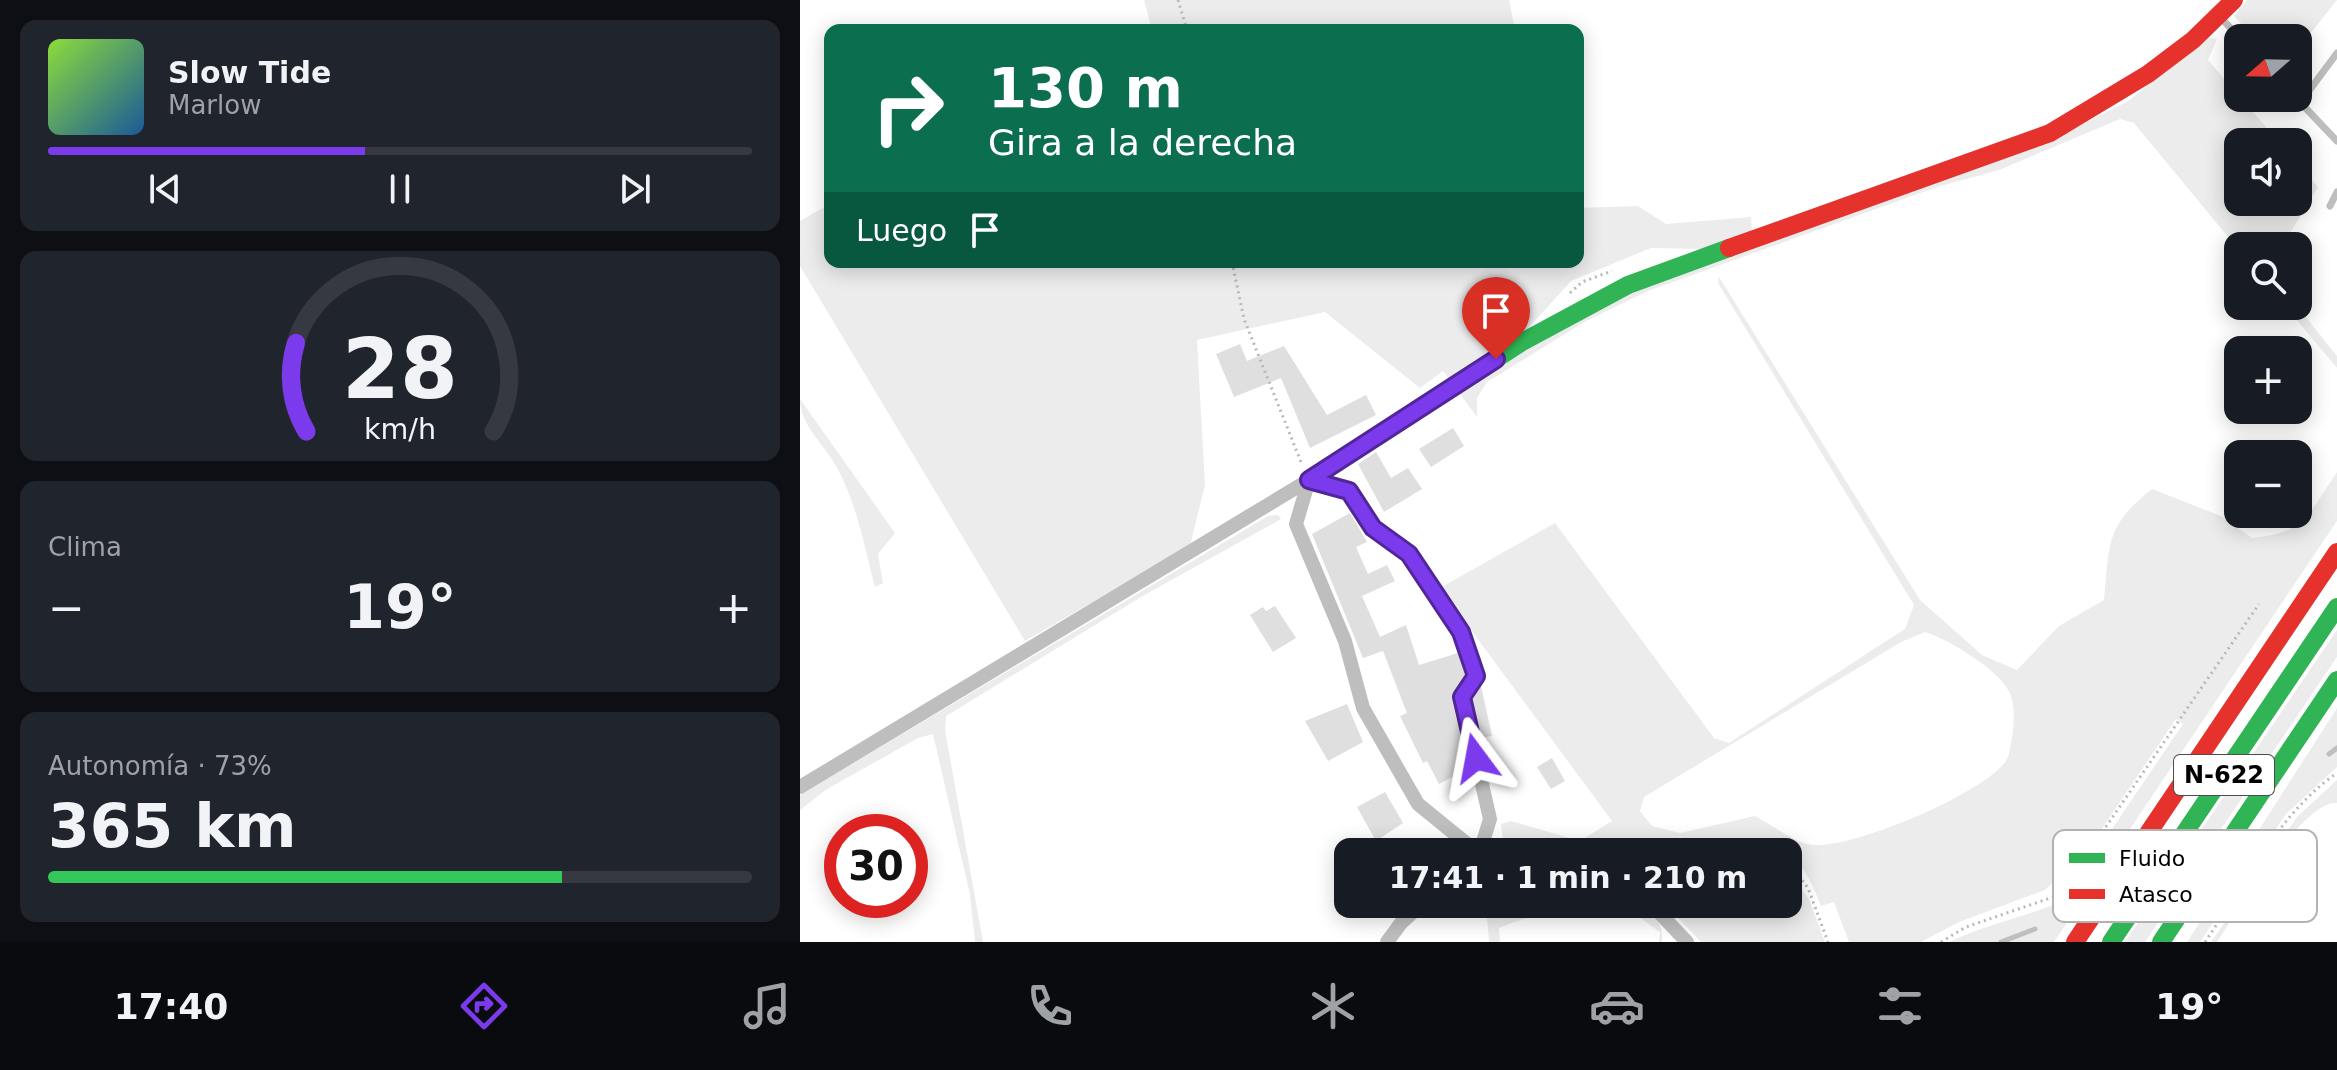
<!DOCTYPE html>
<html lang="es">
<meta charset="utf-8">
<style>
body{margin:0;font-family:"DejaVu Sans",sans-serif;background:#20242c;color:#f1f3f6;height:100vh;display:flex;flex-direction:column;font-size:30px;white-space:nowrap}
*{box-sizing:border-box;margin:0}
p{font-size:26px;color:#9ea1a6}
.icon{flex:none;width:44px;height:44px;fill:none;stroke:currentColor;stroke-width:2;stroke-linecap:round;stroke-linejoin:round}
.map{position:relative;flex:1;overflow:hidden}
.panel{display:flex;flex-direction:column;gap:20px;padding:20px;background:#0d0f14;width:800px}
.panel>*{flex:none}
.guide{position:absolute;left:24px;top:24px;width:760px;height:244px;border-radius:16px;box-shadow:0 4px 20px #0003;background:#0b6e4f;color:#fff;overflow:hidden}
.needle{width:52px;rotate:250deg}
.fabs{position:absolute;left:1424px;top:24px;display:grid;gap:16px}
.fabs a{display:grid;place-items:center;width:88px;height:88px;border-radius:16px;background:#171b24;box-shadow:0 4px 20px #0003;font-size:40px}
.speed{position:absolute;left:24px;top:814px;display:flex;gap:16px;font-size:40px;font-weight:700;text-align:center}
.speed>*{display:grid;place-content:center;width:104px;height:104px;border-radius:50%;background:#171b24;box-shadow:0 4px 20px #0003;line-height:1}
.speed .limit{border:12px solid #d22;background:#fff;color:#111}
.pin{position:absolute;display:grid;place-items:center;width:68px;height:68px;color:#fff;margin:-82px -34px;border-radius:50% 50% 50% 0;rotate:-45deg;box-shadow:0 0 8px #0007}
.pin .icon{rotate:45deg}
.me{position:absolute;width:88px;margin:-44px;rotate:347deg;stroke-linejoin:round;filter:drop-shadow(0 0 6px #0008)}
.turn{display:flex;align-items:center;gap:28px;height:168px;padding:0 32px;font-size:36px}
.turn .icon{width:104px;height:104px;stroke-width:2.5}
.turn b{display:block;font-size:56px;line-height:68px}
.then{display:flex;align-items:center;height:76px;padding:0 32px;background:#0003;gap:16px;font-size:30px}
.big{font-size:60px;font-weight:700;line-height:1.1}
.panel .card{flex:1;display:flex;flex-direction:column;justify-content:center;gap:12px;min-width:0;padding:0 28px;border-radius:16px;background:#20242c}
.panel .dial{align-items:center;gap:0}
.dial svg{height:208px;overflow:visible;fill:none;stroke:#363941;stroke-width:7;stroke-linecap:round;text-anchor:middle}
.dial text{fill:#f1f3f6;stroke:none}
.song{display:flex;align-items:center;gap:24px}
.cover{width:96px;height:96px;border-radius:12px;background:linear-gradient(135deg,hsl(90 70% 55%),hsl(210 70% 35%))}
.played{height:8px;border-radius:4px;background:linear-gradient(90deg,#7c3aed 45%,#363941 45%)}
.keys{display:flex;justify-content:space-around;direction:ltr}
.heat{display:flex;justify-content:space-between;align-items:center;font-size:44px;direction:ltr}
.charge{height:12px;border-radius:6px;background:linear-gradient(90deg,#34c759 73%,#363941 0)}
.trip{position:absolute;left:534px;top:838px;width:468px;height:80px;border-radius:16px;background:#171b24;box-shadow:0 4px 20px #0003;font-weight:700;line-height:80px;text-align:center}
.tab-bar{display:flex;height:128px;justify-content:space-around;align-items:center;background:#090b0e;color:#9ea1a6}
.tab-bar .icon{width:56px;height:56px}
.tab-bar .active{color:#7c3aed}
.tab-bar b{font-size:36px;color:#f1f3f6}
main{display:flex;flex:1;min-height:0}
.map>svg:first-child{display:block}
.green{fill:#ececec;fill-rule:evenodd}
.lines{fill:none;stroke-linecap:round;stroke-linejoin:round}
.stream{stroke:#bfbfbf;stroke-width:5}
.building{fill:#dfdfdf}
.path{stroke:#b9b9b9;stroke-width:3;stroke-dasharray:2 4;stroke-linecap:butt}
.lane{stroke:#bebebe;stroke-width:7}
.street{stroke:#bebebe;stroke-width:14}
.fast{stroke:#30b455;stroke-width:18}
.jam{stroke:#e5322d;stroke-width:18}
.route-casing{stroke:#51269a;stroke-width:20}
.route{stroke:#7c3aed;stroke-width:14}
.labels{text-anchor:middle;stroke-width:6;stroke-linejoin:round;paint-order:stroke}
.shield{fill:#fff;stroke:#4c4c4c;stroke-width:2}
.shield-label{font-size:24px;font-weight:bold;fill:#000}
.key{fill:#fff;stroke:#b2b2b2;stroke-width:2}
.key-label{font-size:22px;fill:#000}
</style>
<main>
<section class="panel">
<div class="card">
<div class="song"><i class="cover"></i><div><b>Slow Tide</b><p>Marlow</p></div></div>
<div class="played"></div>
<div class="keys"><svg class="icon" aria-label="previous" viewBox="0 0 24 24"><path d="M18 5L8 12l10 7zM5 5v14"/></svg><svg class="icon" aria-label="pause" viewBox="0 0 24 24"><path d="M8 5v14M16 5v14"/></svg><svg class="icon" aria-label="next" viewBox="0 0 24 24"><path d="M6 5l10 7-10 7zM19 5v14"/></svg></div>
</div>
<div class="card dial"><svg viewBox="0 0 100 80">
<path d="M14 69A42 42 0 1 1 86 69"/>
<path d="M14 69A42 42 0 0 1 10 35" stroke="#7c3aed"/>
<text x="50" y="56" font-size="32" font-weight="700">28</text>
<text x="50" y="72" font-size="11">km/h</text>
</svg></div>
<div class="card"><p>Clima</p>
<div class="heat"><a>−</a><b class="big">19°</b><a>+</a></div>
</div>
<div class="card"><p>Autonomía · 73%</p><b class="big">365 km</b><div class="charge"></div></div>
</section>
<div class="map">
<svg width="1537" height="942" viewBox="0 0 1537 942">
<rect width="100%" height="100%" fill="#fff"/>
<g class="green">
<polygon points="344,0 709,0 715,30 333,30 351,26"/>
<polygon points="1447,0 1537,0 1498,49 1498,38 1454,38 1434,16"/>
<polygon points="1408,37 1417,39 1408,60 1479,142 1438,142 1438,202 1498,202 1498,164 1518,187 1482,246 1438,246 1438,249 1334,123 1320,119 1199,170 1137,187 848,291 786,321 687,382 677,398 677,417 659,393 728,347 845,286 1266,133 1328,101"/>
<polygon points="30,204 30,262 778,262 778,208 838,206 866,224 951,217 952,234 901,249 851,248 771,281 723,334 650,380 643,371 620,388 525,312 397,340 405,485 390,546 225,641 0,266 0,221"/>
<path d="M919 277 1120 600 1182 655 1217 670 1259 626 1304 600C1310 544 1304 527 1352 489L1421 516 1452 538C1506 533 1508 514 1537 472V521L1254 942H1149C1187 924 1227 917 1264 900L1383 724 1376 719 1286 852 1245 890 1159 922 1121 942H1049L1034 902 1021 906C1010 877 997 850 965 842L858 852 704 850 701 824 711 821 780 841 812 821 640 588 755 523 914 738 929 743 1105 629 1114 605 918 283ZM1125 632C1148 639 1204 672 1211 696 1215 709 1214 724 1212 738 1210 745 1210 755 1206 761 1183 794 1054 848 1014 845 996 844 971 824 955 816L880 833 852 826 840 811 844 797 1101 642Z"/>
<polygon points="1485,306 1497,306 1537,356 1537,368"/>
<path d="M0 399 95 533 78 554 83 583 75 587C64 545 55 494 31 458 19 440 0 422 0 399Z"/>
<polygon points="478,515 481,519 341,597 146,716 145,730 183,942 175,942 170,895 133,734 118,738 27,789 0,810 0,795 468,516"/>
<polygon points="1537,630 1537,657 1345,942 1325,942"/>
<polygon points="1537,708 1537,767 1486,814 1400,942 1387,942"/>
<path d="M1537 780V803C1503 799 1436 914 1417 942H1411L1497 817Z"/>
<polygon points="988,870 1009,899 1025,942 901,942 865,904 988,904"/>
<path d="M686 904H813C774 905 736 913 699 928L700 942H689Z"/>
<path d="M821 904C844 904 865 918 862 942H859L860 932Z"/>
</g>
<g class="lines">
<g class="stream">
<polyline points="1529,754 1537,748"/>
<polyline points="1201,942 1235,929"/>
</g>
</g>
<g class="building">
<polygon points="440,344 447,361 484,346 527,415 566,395 576,415 510,448 481,378 434,397 416,354"/>
<polygon points="653,428 664,446 631,467 619,449"/>
<polygon points="576,452 591,478 608,468 622,489 584,512 558,464"/>
<polygon points="550,513 567,542 556,547 568,574 587,565 595,581 562,596 580,637 606,625 619,665 658,653 665,675 652,699 668,769 639,784 627,761 623,763 600,716 607,713 583,651 563,658 512,534"/>
<polygon points="475,606 496,638 473,652 450,615 463,607 466,611"/>
<polygon points="681,686 692,736 682,738 673,699"/>
<polygon points="547,704 563,742 528,761 505,721"/>
<polygon points="752,758 765,781 751,789 737,767"/>
<polygon points="585,792 603,823 576,841 557,807"/>
</g>
<g class="lines">
<g class="path">
<polyline points="378,0 387,30"/>
<polyline points="432,262 444,319 501,462"/>
<polyline points="770,293 782,282 812,271"/>
<polyline points="918,852 967,847 974,852"/>
<polyline points="988,861 1008,888 1028,942"/>
<polyline points="1141,942 1166,927 1259,895 1459,604"/>
<path d="M1405 942C1444 885 1479 813 1537 773"/>
</g>
<g class="lane">
<polyline points="1421,18 1440,38"/>
<polyline points="1496,98 1537,141"/>
<polyline points="1500,103 1537,53"/>
<polyline points="1530,206 1537,192"/>
</g>
<g class="street">
<polyline points="509,480 496,524 545,641 563,708 618,804 677,852"/>
<polyline points="0,787 509,480 549,491 573,528 609,554 661,632 676,676 662,697 690,819 680,852"/>
<polyline points="851,904 887,942"/>
<polyline points="587,942 601,923 622,904"/>
</g>
<g class="fast">
<polyline points="509,480 722,342 828,285 929,248"/>
<polyline points="1311,942 1537,607"/>
<polyline points="1361,942 1537,680"/>
</g>
<g class="jam">
<polyline points="929,248 1250,133 1348,74 1393,40 1434,0"/>
<polyline points="1275,942 1537,552"/>
</g>
</g>
<g class="lines">
<g class="route-casing">
<polyline id="route" points="676,758 662,697 676,676 661,632 609,554 573,528 549,491 509,480 696,359"/>
</g>
<use href="#route" class="route"/>
</g>
<g class="labels">
<rect class="shield" x="1374" y="755" width="100" height="40" rx="6"/>
<g class="shield-label">
<text x="1424" y="783">N-622</text>
</g>
</g>
<rect x="1253" y="830" width="264" height="92" rx="12" class="key"/>
<rect x="1269" y="853" width="36" height="10" fill="#30b455"/>
<rect x="1269" y="889" width="36" height="10" fill="#e5322d"/>
<g class="key-label">
<text x="1319" y="866">Fluido</text>
<text x="1319" y="902">Atasco</text>
</g>
</svg>
<div class="fabs">
<a><svg class="needle" viewBox="-14 -14 28 28"><path d="M0-13l5 13h-10z" fill="#e53935"/><path d="M0 13l5-13h-10z" fill="#9ea1a6"/></svg></a>
<a><svg class="icon" aria-label="sound" viewBox="0 0 24 24"><path d="M4 9h4l5-4v14l-5-4H4zM17 9q2 3 0 6"/></svg></a>
<a><svg class="icon" aria-label="search" viewBox="0 0 24 24"><circle cx="10" cy="10" r="6"/><path d="M15 15l6 6"/></svg></a>
<a>+</a>
<a>−</a>
</div>
<div class="speed"><div class="limit">30</div></div>
<div class="pin" style="left:696px;top:359px;background:#d93025"><svg class="icon" aria-label="arrive" viewBox="0 0 24 24"><path d="M6 21V4h12l-3 4 3 4H6"/></svg></div>
<svg class="me" style="left:676px;top:758px" viewBox="-20 -20 40 40"><path d="M0-17L14 15 0 8-14 15z" fill="#7c3aed" stroke="#fff" stroke-width="4"/></svg>
<div class="trip">17:41 · 1 min · 210 m</div>
<div class="guide">
<div class="turn"><svg class="icon" aria-label="right" viewBox="0 0 24 24"><path d="M7 20v-9h11M14 6l5 5-5 5"/></svg><div><b>130 m</b>Gira a la derecha</div></div>
<div class="then">Luego<svg class="icon" aria-label="arrive" viewBox="0 0 24 24"><path d="M6 21V4h12l-3 4 3 4H6"/></svg></div>
</div>
</div>
</main>
<nav class="tab-bar">
<b>17:40</b>
<svg class="icon active" aria-label="directions" viewBox="0 0 24 24"><path d="M12 3l9 9-9 9-9-9zM9 14v-3h6M13 9l2 2-2 2"/></svg>
<svg class="icon" aria-label="music" viewBox="0 0 24 24"><path d="M9 18V5l10-2v13"/><circle cx="6" cy="18" r="3"/><circle cx="16" cy="16" r="3"/></svg>
<svg class="icon" aria-label="phone" viewBox="0 0 24 24"><path d="M5 4h4l2 5-3 2q2 4 5 5l2-3 5 2v4C11 20 4 13 5 4z"/></svg>
<svg class="icon" aria-label="climate" viewBox="0 0 24 24"><path d="M12 3v18M4 7l16 10M4 17L20 7"/></svg>
<svg class="icon" aria-label="car" viewBox="0 0 24 24"><path d="M5 17H2v-5l4-1 3-4h7l3 4 3 1v5h-3M9 17h6M6 11h13"/><circle cx="7" cy="17" r="2"/><circle cx="17" cy="17" r="2"/></svg>
<svg class="icon" aria-label="filters" viewBox="0 0 24 24"><path d="M4 7h16M4 17h16"/><circle cx="9" cy="7" r="2"/><circle cx="15" cy="17" r="2"/></svg>
<b>19°</b>
</nav>
